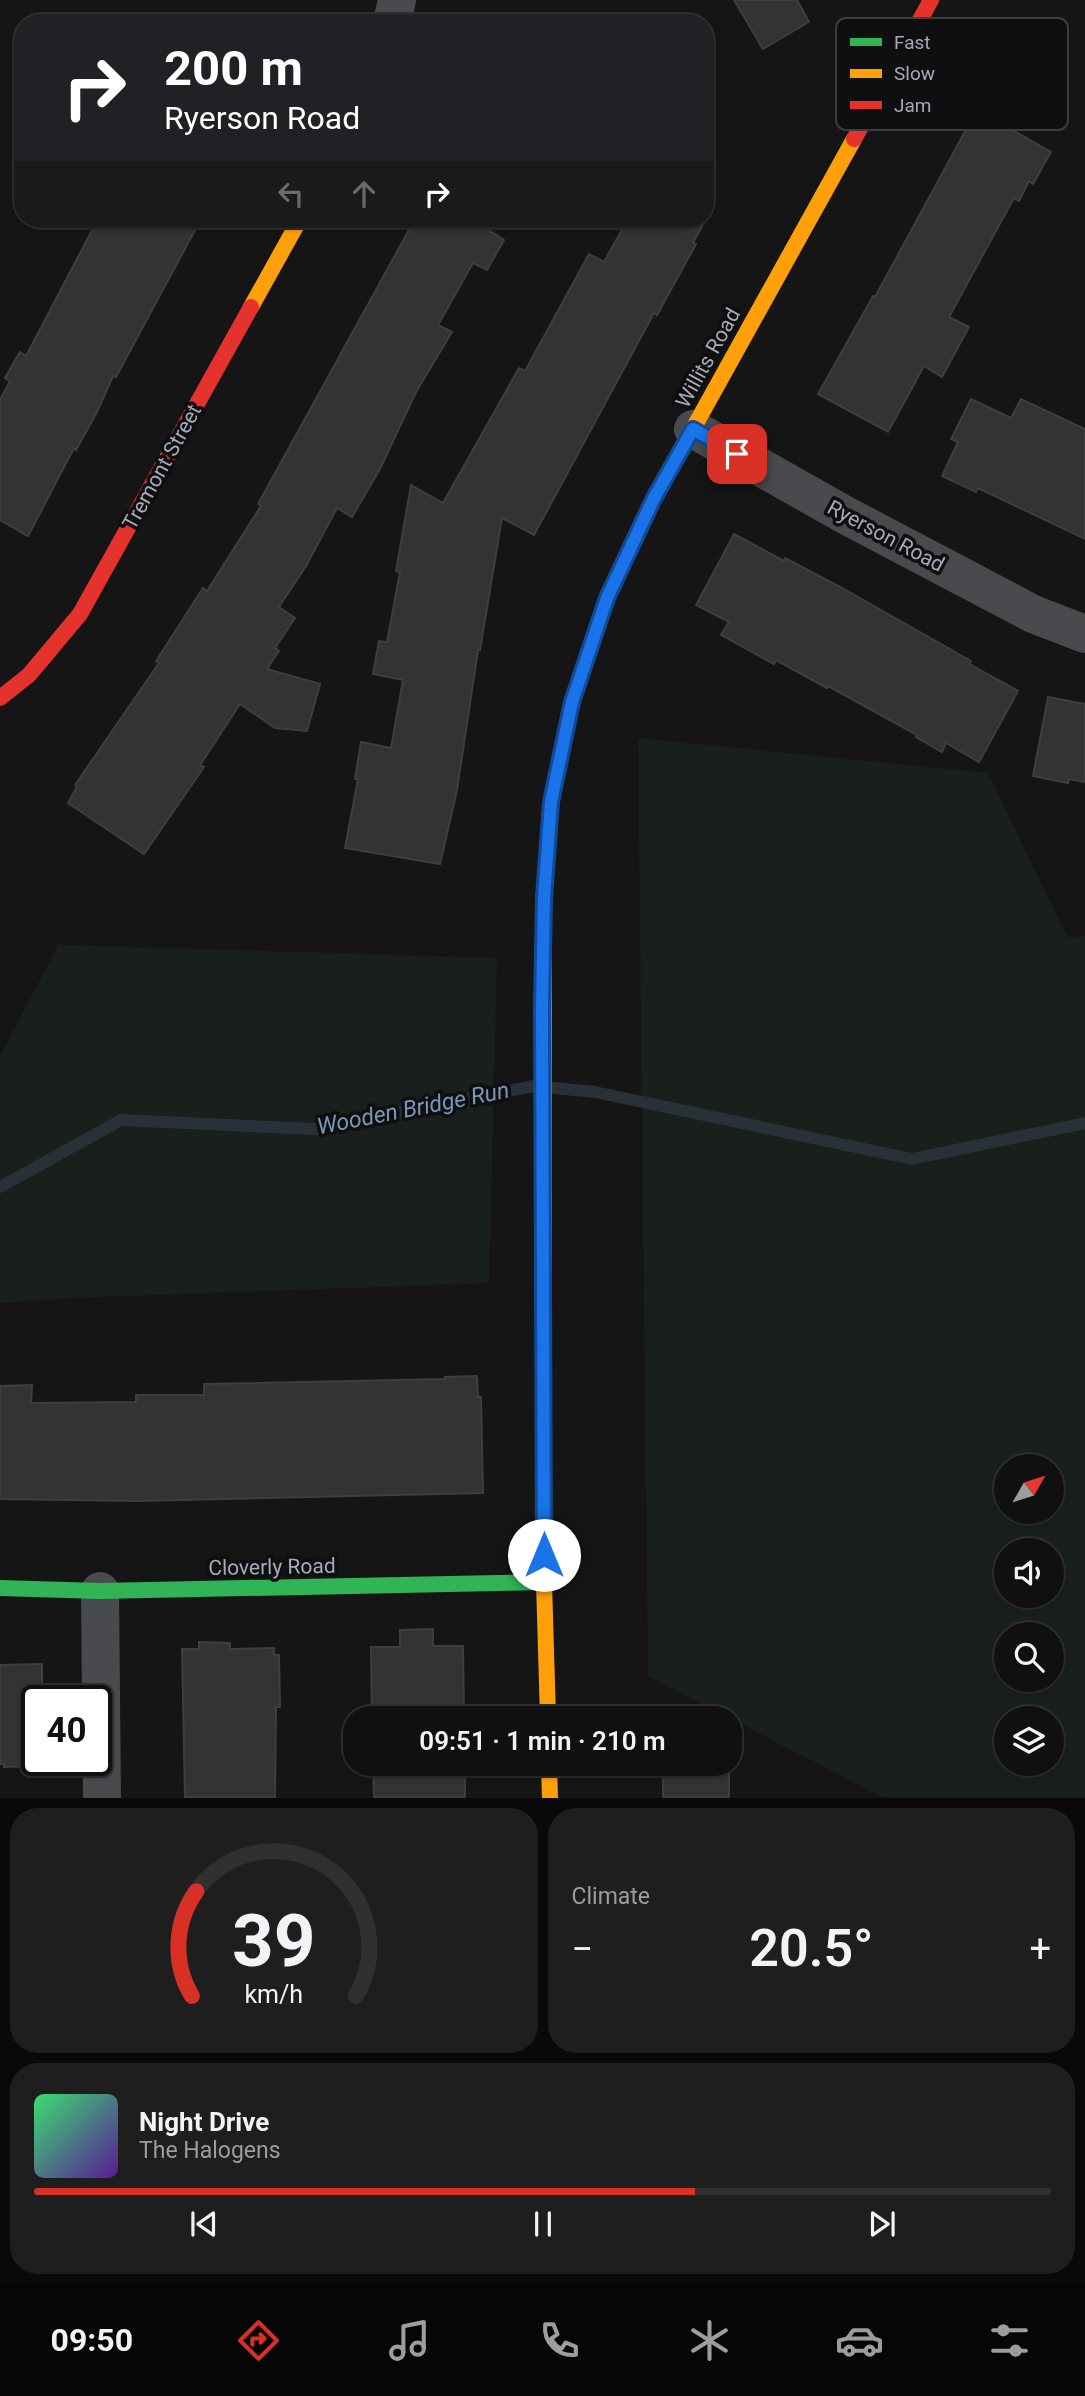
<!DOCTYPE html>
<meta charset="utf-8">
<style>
body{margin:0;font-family:Roboto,sans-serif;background:#1e1e1e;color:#f1f3f6;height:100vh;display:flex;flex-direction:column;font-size:26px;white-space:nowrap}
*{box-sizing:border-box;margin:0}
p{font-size:23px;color:#9c9d9f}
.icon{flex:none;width:38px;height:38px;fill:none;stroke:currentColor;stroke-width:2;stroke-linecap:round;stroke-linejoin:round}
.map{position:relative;height:1798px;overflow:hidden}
.details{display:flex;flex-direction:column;gap:10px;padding:10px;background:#090909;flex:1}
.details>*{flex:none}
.top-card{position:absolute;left:14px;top:14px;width:700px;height:214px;border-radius:28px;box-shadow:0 2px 5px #0004,0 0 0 2px #303030;background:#202124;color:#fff;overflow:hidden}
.needle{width:46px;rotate:51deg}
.controls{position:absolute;left:994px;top:1454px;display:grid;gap:14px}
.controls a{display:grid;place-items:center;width:70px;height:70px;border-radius:50%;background:#101010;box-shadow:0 2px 5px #0004,0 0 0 2px #303030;font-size:35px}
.speed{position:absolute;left:21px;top:1685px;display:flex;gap:14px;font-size:35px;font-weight:700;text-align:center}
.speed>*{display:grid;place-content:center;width:91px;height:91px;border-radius:50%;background:#101010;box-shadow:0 2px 5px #0004,0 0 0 2px #303030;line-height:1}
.speed .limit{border:4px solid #111;border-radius:10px;background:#fff;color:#111}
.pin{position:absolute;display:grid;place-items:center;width:60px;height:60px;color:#fff;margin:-30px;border-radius:14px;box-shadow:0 4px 10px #0006}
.me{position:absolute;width:77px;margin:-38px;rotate:0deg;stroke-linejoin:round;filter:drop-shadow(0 0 5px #0008)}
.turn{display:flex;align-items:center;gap:24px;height:147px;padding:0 35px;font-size:32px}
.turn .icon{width:91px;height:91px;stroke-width:2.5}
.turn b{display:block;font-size:49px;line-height:60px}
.lanes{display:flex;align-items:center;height:66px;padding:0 35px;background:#0003;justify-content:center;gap:35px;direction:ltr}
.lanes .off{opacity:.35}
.big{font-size:52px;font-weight:600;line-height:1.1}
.details .card{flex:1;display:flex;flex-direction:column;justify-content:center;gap:10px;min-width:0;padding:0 24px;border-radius:28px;background:#1e1e1e}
.details .dial{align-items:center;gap:0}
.dial svg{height:182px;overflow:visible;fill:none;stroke:#303030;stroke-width:7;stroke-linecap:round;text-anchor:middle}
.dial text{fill:#f1f3f6;stroke:none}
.song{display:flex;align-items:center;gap:21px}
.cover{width:84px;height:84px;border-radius:10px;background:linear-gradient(135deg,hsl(140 70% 55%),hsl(270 70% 35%))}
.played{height:7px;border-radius:4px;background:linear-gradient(90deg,#d93025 65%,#303030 65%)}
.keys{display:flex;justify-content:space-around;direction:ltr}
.heat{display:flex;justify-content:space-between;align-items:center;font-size:38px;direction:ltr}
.details .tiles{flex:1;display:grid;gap:10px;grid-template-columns:1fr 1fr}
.card:last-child{grid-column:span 2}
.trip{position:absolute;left:343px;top:1706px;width:399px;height:70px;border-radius:28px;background:#101010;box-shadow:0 2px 5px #0004,0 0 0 2px #303030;font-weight:600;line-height:70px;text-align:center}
.tabs{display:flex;height:112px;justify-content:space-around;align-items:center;background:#060606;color:#9c9d9f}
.tabs .icon{width:49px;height:49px}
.tabs .active{color:#d93025}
.tabs b{font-size:32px;color:#f1f3f6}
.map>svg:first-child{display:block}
.green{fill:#191f1a;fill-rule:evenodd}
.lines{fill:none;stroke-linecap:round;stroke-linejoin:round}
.stream{stroke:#283038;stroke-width:12}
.building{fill:#323335;stroke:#3d3e41;stroke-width:2}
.street{stroke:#494a4e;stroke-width:38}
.fast{stroke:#30b455;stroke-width:16}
.slow{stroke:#ff9f0a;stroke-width:16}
.jam{stroke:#e5322d;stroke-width:16}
.route-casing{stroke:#114b97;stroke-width:18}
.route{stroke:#1a73e8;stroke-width:12}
.labels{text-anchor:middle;stroke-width:7;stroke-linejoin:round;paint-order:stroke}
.street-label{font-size:21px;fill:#a5aab7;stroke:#0f0f11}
.water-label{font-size:23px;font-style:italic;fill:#7a98b5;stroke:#0f0f11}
.key{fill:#0f0f11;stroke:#3c3e43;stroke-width:2}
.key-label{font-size:19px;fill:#a5aab7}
</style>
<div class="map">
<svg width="1085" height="1798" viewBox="0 0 1085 1798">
<rect width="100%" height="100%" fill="#151515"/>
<g class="green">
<path d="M638 738 988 773 1067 937 1085 936V1797H882L648 1676ZM1006 1466H1052V1512H1006ZM1006 1550H1052V1596H1006ZM1006 1634H1052V1680H1006ZM1006 1718H1052V1764H1006Z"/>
<polygon points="58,945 497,958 489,1283 68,1298 0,1303 0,1057"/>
</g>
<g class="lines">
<polyline class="stream" points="0,1187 121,1120 314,1129 534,1086 595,1092 912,1159 1085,1123"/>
</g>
<g class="building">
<polygon points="734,0 797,0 809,22 763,49"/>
<polygon points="979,111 1051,152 1033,184 1029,181 1019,201 1014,198 949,317 969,327 942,377 924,366 888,432 818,394 873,296 875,297 969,124 971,125"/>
<polygon points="98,219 201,219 116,377 113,376 97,412 76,450 74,448 28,536 0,520 0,400 10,381 5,378 20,352 26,356"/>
<polygon points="415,219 472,219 504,240 487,270 473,263 438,325 452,332 416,392 381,467 352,517 337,508 306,566 279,607 295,618 275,648 279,651 267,669 320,684 307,731 275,728 240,704 200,765 204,767 144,854 68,803 77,787 75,785 159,663 156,661 203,588 207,591 261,506 258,504"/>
<polygon points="628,219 706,219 693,243 696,244 657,315 654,313 534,535 502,518 480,650 478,650 457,790 440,864 345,848 358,779 355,779 361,742 391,748 403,680 373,674 379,641 387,642 400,572 396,571 411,485 443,503 519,368 525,371 589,254 604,262"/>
<polygon points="971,399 1011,418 1021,399 1085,429 1085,539 978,488 976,492 942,476 958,442 951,439"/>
<polygon points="734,534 784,561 785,558 840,587 971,661 969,664 1018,691 979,762 946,743 942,752 916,737 917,735 828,686 827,688 776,660 774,664 721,635 729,622 696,605"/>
<polygon points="1048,697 1085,704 1085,782 1069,779 1068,783 1033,776"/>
<polygon points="477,1376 478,1397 481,1397 483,1493 137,1501 0,1499 0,1386 32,1385 31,1403 136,1402 136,1395 204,1395 204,1384 445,1379 445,1377"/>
<polygon points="433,1629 433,1646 463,1646 464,1718 372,1718 371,1647 400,1647 400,1630"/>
<polygon points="199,1642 230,1643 230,1649 274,1648 274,1655 279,1655 280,1707 276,1707 275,1797 185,1797 182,1649 199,1649"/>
<polygon points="42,1664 42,1701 37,1701 37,1766 4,1767 4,1764 0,1764 0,1665"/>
<polygon points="373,1764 465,1764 465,1797 374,1797"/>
<rect x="663" y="1764" width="66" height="33"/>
</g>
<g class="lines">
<g class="street">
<polyline points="392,23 397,0"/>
<polyline points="693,429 847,516 1033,614 1085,634"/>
<polyline points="100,1591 102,1798"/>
</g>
<g class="fast">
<polyline points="544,1193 544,897 551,802 572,702 607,598 631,548"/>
<polyline points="0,1588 100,1591 544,1582"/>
</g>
<g class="slow">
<polyline points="251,307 300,219"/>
<polyline points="631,548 653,501 854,139"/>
<polyline points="544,1193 544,1582 548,1718"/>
<polyline points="549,1764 550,1798"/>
</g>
<g class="jam">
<polyline points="854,139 931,0"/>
<polyline points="0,698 29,675 80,614 251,307"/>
</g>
</g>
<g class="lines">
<g class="route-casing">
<polyline id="route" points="544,1555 542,1008 544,897 551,802 572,702 607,598 653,500 693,429 737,454"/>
</g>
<use href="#route" class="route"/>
</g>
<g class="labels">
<g class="street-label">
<text transform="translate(708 358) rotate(-61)" y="7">Willits Road</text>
<text transform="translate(162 467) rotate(-61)" y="7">Tremont Street</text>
<text transform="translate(886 536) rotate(28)" y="7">Ryerson Road</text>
<text transform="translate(272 1567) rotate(-1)" y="7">Cloverly Road</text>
</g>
<g class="water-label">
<text transform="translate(413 1108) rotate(-11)" y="8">Wooden Bridge Run</text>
</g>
</g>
<rect x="836" y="18" width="232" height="112" rx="10" class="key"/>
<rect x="850" y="38" width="32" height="8" fill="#30b455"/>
<rect x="850" y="69" width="32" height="9" fill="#ff9f0a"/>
<rect x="850" y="101" width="32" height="8" fill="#e5322d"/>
<g class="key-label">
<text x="894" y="49">Fast</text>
<text x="894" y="80">Slow</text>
<text x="894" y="112">Jam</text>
</g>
</svg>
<div class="controls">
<a><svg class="needle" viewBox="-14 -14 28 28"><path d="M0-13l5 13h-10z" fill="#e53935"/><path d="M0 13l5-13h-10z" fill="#9c9d9f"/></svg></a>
<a><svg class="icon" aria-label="sound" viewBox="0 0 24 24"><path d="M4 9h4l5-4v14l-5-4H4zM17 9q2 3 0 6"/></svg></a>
<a><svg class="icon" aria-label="search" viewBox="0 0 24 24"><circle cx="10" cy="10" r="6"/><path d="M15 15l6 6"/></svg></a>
<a><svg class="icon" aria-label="layers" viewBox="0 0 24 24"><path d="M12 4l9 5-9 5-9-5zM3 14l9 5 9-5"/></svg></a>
</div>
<div class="speed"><div class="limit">40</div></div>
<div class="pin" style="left:737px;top:454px;background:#d93025"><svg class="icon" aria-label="arrive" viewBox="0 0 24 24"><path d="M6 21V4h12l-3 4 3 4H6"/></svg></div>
<svg class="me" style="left:544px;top:1555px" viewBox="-20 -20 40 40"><circle r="19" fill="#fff"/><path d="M0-13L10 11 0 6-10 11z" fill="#1a73e8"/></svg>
<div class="trip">09:51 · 1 min · 210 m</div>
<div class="top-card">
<div class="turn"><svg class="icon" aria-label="right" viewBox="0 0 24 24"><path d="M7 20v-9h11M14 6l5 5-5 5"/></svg><div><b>200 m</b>Ryerson Road</div></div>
<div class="lanes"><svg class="icon off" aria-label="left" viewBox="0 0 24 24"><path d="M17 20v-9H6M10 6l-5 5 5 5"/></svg><svg class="icon off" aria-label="ahead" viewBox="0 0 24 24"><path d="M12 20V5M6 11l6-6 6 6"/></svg><svg class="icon" aria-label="right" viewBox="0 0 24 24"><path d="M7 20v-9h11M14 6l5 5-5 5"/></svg></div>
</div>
</div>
<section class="details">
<div class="tiles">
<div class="card dial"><svg viewBox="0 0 100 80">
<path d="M14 69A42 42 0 1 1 86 69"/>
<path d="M14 69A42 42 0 0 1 16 23" stroke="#d93025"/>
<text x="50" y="56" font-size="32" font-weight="700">39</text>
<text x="50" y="72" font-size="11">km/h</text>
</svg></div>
<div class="card"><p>Climate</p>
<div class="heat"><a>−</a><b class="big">20.5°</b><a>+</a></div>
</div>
<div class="card">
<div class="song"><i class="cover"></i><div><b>Night Drive</b><p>The Halogens</p></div></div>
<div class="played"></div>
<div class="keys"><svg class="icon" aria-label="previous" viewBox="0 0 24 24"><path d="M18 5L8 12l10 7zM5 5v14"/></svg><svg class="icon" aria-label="pause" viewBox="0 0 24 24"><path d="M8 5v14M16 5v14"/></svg><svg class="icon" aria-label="next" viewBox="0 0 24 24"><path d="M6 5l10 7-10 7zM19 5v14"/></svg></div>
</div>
</div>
</section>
<nav class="tabs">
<b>09:50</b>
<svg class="icon active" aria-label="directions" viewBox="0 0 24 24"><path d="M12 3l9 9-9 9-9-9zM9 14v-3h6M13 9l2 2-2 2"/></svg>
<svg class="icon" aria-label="music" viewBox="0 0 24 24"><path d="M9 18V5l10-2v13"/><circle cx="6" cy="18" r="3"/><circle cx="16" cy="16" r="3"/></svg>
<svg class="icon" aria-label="phone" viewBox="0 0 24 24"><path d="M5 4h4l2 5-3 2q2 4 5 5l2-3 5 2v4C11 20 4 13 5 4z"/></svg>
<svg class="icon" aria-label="climate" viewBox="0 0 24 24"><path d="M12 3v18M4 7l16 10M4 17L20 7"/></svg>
<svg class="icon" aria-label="car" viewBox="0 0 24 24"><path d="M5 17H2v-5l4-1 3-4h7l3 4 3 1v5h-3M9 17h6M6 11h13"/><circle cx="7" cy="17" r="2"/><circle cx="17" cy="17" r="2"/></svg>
<svg class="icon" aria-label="filters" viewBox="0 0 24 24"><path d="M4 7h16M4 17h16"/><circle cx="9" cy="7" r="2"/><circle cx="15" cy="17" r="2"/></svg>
</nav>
